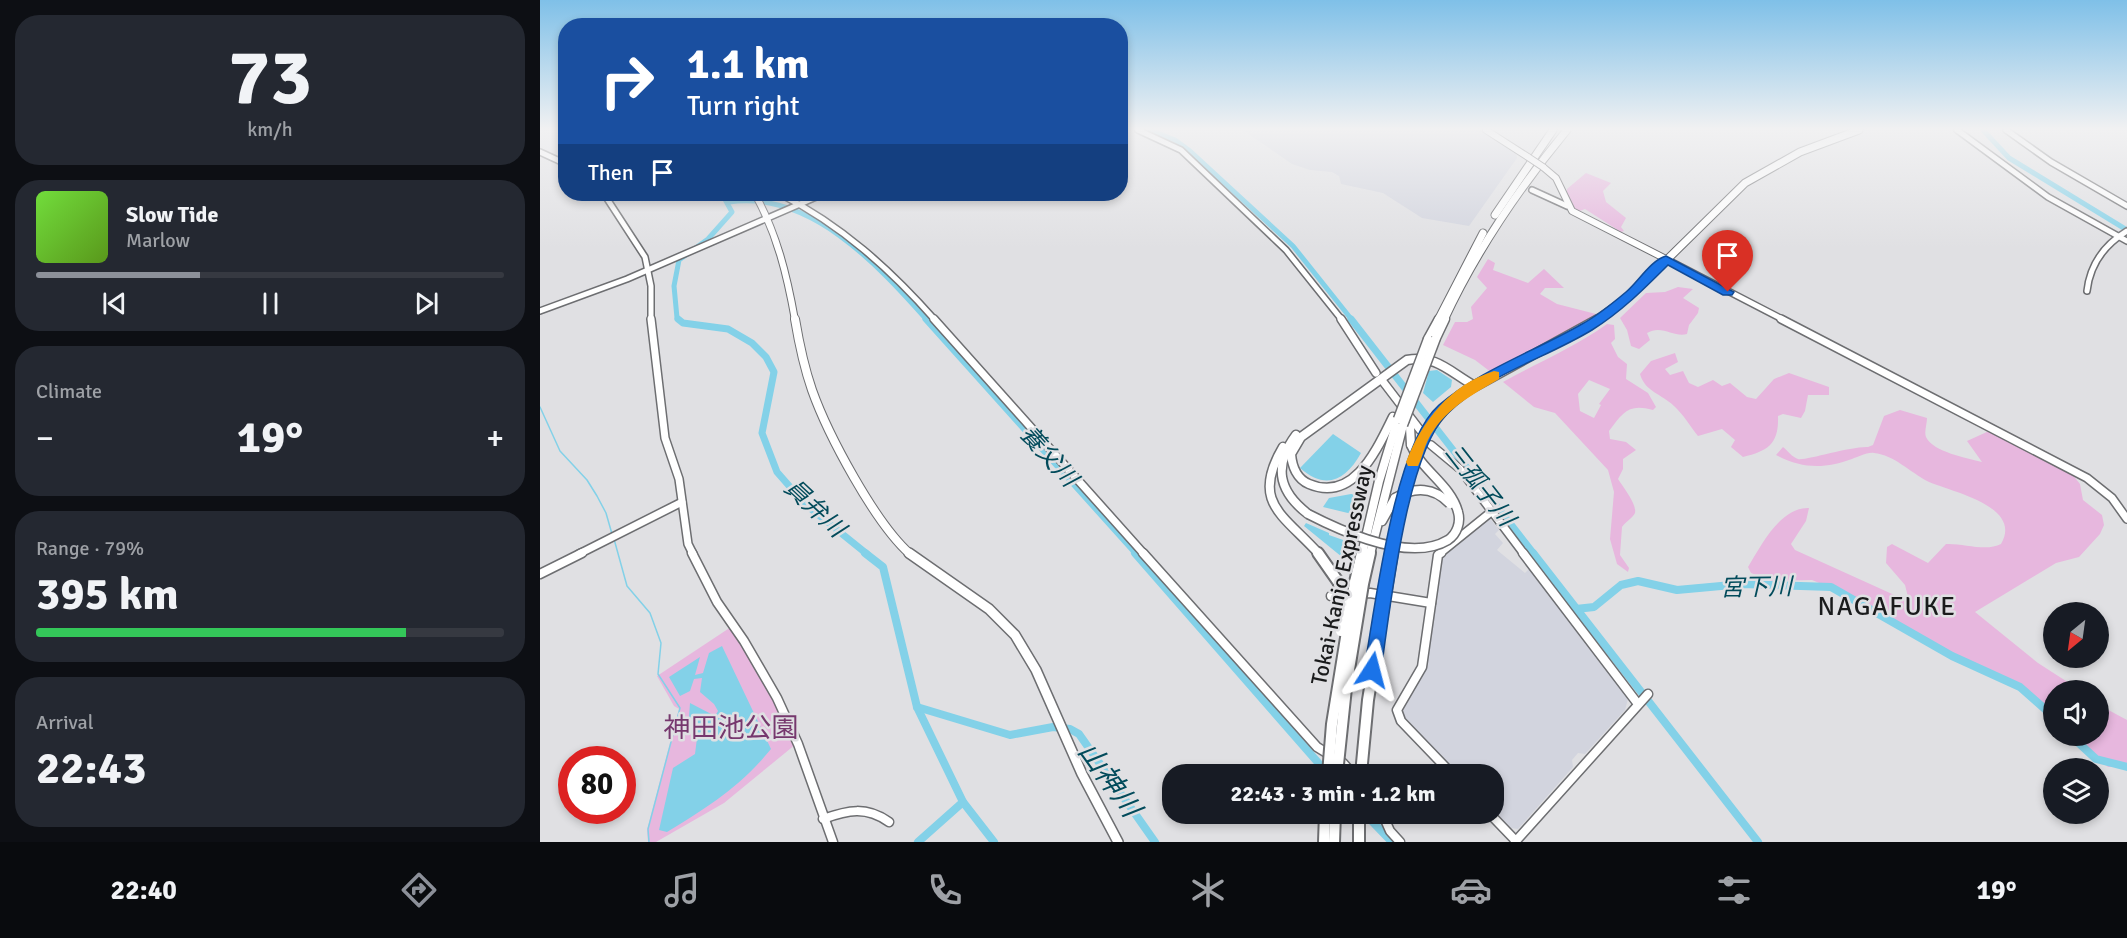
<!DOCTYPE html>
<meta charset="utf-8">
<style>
body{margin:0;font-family:Signika,"Noto Sans JP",sans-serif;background:#242831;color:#f1f3f6;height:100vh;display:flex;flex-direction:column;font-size:22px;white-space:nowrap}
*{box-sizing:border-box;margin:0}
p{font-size:20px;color:#9ea1a6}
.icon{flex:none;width:33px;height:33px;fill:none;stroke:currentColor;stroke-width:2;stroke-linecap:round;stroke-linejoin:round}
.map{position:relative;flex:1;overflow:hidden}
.details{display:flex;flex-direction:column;gap:15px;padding:15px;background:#0d0f14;width:540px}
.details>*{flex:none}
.banner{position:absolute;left:18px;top:18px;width:570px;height:183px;border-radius:24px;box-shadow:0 3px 9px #0003;background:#1a4fa0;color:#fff;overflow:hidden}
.needle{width:39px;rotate:209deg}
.tools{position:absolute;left:1503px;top:602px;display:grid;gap:12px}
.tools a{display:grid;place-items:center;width:66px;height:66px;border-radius:50%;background:#171b24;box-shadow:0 3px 9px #0003;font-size:30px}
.speed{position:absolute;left:18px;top:746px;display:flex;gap:12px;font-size:30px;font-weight:700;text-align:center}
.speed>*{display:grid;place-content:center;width:78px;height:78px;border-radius:50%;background:#171b24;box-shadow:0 3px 9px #0003;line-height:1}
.speed .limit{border:9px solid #d22;background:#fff;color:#111}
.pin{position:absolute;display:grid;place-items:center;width:51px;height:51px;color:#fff;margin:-62px -26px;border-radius:50% 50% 50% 0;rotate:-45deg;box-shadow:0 0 6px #0007}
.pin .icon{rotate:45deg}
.me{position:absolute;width:66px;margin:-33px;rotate:9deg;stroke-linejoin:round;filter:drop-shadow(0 0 4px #0008)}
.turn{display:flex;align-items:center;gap:21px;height:126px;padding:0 30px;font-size:27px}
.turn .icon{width:78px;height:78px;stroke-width:2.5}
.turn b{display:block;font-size:42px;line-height:51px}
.then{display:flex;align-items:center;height:57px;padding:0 30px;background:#0003;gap:12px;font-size:22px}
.big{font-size:45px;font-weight:700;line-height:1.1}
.details .widget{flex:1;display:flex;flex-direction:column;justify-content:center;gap:9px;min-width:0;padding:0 21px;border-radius:24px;background:#242831}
.details .dial{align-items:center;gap:0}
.dial b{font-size:78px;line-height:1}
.song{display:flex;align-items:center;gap:18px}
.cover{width:72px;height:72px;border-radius:9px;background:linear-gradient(135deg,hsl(100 70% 55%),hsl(90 70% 35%))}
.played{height:6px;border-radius:3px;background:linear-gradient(90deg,#8c9099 35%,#363941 35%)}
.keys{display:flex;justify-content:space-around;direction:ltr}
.heat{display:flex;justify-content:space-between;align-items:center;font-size:33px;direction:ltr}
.charge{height:9px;border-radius:4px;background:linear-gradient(90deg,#34c759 79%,#363941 0)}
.trip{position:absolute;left:622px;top:764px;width:342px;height:60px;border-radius:24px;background:#171b24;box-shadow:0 3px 9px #0003;font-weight:700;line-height:60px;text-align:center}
.dock{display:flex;height:96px;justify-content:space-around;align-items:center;background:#090b0e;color:#9ea1a6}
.dock .icon{width:42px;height:42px}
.dock .on{color:#8c9099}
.dock b{font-size:27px;color:#f1f3f6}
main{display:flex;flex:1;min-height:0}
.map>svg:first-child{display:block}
.built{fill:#d2d4de}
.green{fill:#e7b7de;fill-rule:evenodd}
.water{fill:#83d1e8}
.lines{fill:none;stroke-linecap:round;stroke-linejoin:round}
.stream{stroke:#83d1e8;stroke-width:1.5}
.river-far2{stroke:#83d1e8;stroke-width:5}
.river-far1{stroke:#83d1e8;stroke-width:7}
.river{stroke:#83d1e8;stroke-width:8}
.secondary-far2-casing{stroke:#6d6e71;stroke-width:8}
.secondary-far1-casing{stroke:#6d6e71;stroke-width:10}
.secondary-casing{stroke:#6d6e71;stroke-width:11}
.primary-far2-casing{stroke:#6d6e71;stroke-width:8}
.primary-far1-casing{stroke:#6d6e71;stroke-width:10}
.primary-casing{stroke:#6d6e71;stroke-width:12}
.highway-far2-casing{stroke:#6d6e71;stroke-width:9}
.highway-far1-casing{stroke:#6d6e71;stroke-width:11}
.highway-casing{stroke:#6d6e71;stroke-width:14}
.secondary-far2{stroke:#fff;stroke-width:5}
.secondary-far1{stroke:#fff;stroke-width:7}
.secondary{stroke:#fff;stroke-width:8}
.primary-far2{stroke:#fff;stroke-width:6}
.primary-far1{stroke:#fff;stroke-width:8}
.primary{stroke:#fff;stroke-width:9}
.highway-far2{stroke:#fff;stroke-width:7}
.highway-far1{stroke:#fff;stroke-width:8}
.highway{stroke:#fff;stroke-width:10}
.primary-bridge-casing{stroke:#6d6e71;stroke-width:8;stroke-linecap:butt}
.highway-bridge-far1-casing{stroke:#6d6e71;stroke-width:11;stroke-linecap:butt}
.highway-bridge-casing{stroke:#6d6e71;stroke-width:14;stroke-linecap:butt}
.primary-bridge{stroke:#fff;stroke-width:6}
.highway-bridge-far1{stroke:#fff;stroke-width:8}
.highway-bridge{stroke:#fff;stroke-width:10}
.route{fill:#1a73e8;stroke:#114b97;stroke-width:1.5}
.slow{fill:#f59e0b}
.labels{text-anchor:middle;stroke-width:5;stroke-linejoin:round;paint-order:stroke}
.street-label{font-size:22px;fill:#1a1b1c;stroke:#e0e0e3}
.water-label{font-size:24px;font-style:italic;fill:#024b5b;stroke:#e0e0e3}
.quarter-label{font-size:26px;letter-spacing:1.5px;fill:#1a1b1c;stroke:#e0e0e3}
.near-park-label{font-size:27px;fill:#76386e;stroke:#e0e0e3}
.near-water-label{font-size:28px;font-style:italic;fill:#024b5b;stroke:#e0e0e3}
</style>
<main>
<section class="details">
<div class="widget dial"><b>73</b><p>km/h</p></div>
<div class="widget">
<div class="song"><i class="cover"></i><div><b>Slow Tide</b><p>Marlow</p></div></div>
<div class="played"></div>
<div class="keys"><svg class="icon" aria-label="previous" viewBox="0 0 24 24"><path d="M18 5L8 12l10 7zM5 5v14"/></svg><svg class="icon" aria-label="pause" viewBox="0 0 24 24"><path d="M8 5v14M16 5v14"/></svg><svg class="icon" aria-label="next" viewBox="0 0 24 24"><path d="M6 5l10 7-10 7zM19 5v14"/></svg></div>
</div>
<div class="widget"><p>Climate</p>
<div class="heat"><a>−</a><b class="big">19°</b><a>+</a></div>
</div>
<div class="widget"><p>Range · 79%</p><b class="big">395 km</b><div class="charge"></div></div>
<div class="widget"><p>Arrival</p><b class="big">22:43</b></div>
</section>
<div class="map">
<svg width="1587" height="842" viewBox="0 0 1587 842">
<rect width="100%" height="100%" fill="#e0e0e3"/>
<g class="built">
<polygon points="703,130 942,130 976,152 977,158 929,226 882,218 843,193 801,184 799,176 792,172 770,170 752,164"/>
<polygon points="949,517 959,530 955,534 963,543 957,550 985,573 989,569 1088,699 1085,710 1045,754 1038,753 1032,760 1033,767 978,829 971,828 954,811 954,774 918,774 861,713 862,707 886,668 901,559"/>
</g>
<g class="green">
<polygon points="1046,173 1071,183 1063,191 1066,202 1086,218 1081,227 1084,231 1081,232 1045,209 1037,212 1027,201 1027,189"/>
<polygon points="948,259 955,263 953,270 988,283 1004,269 1024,288 1005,288 1000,294 1017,304 1056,314 1052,319 952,373 935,360 903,345 915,322 927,322 933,319 931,307 947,288 937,277"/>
<path d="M1138 287 1153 289 1143 298 1159 308 1158 313 1149 325 1147 334C1134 338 1122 324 1107 333L1110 340 1099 349 1091 346 1087 330 1080 318 1106 293 1125 292Z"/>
<path d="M1067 324 1074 325 1075 339 1071 343 1078 357 1087 364 1086 379 1108 393 1116 407 1113 410C1089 403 1083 412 1069 431L1070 439 1086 442 1096 450 1083 459V469L1078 479C1083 487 1097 504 1095 513 1093 518 1085 522 1082 527L1080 555 1089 568 1088 572 1077 564 1070 539 1074 492 1068 470 1015 413 994 407 963 382C997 363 1035 347 1067 324ZM1049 380 1070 389 1059 404 1061 405 1054 418 1040 411 1038 394Z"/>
<path d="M1135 353 1138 362 1125 369 1130 375 1143 371 1149 383 1158 387 1173 380 1182 386 1190 383 1207 397 1216 399 1234 379 1249 373 1289 387V395H1268L1265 411 1261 418 1243 414 1238 416C1239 443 1229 451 1203 457L1191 447 1195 440 1182 429 1158 436C1150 426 1143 414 1134 406 1122 394 1105 392 1100 374L1111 361Z"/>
<path d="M1360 410 1387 418C1387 424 1384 432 1386 437 1393 452 1427 458 1442 462L1427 441 1449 431 1532 474 1540 484 1543 500 1562 515 1564 525 1560 534 1539 557 1516 563 1435 612 1498 663 1540 690H1514L1513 721 1474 686 1453 673 1339 615 1318 599 1272 580 1231 581 1211 573 1208 567C1221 546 1240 507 1269 508L1266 521 1251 544 1255 550 1361 598 1368 597 1365 585 1346 563 1347 547 1352 544 1388 563 1406 544C1423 543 1446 552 1461 544 1484 505 1407 491 1387 481 1370 472 1354 455 1334 453 1327 452 1318 457 1312 459 1285 469 1262 469 1236 455L1243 447C1248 451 1252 457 1258 459 1265 461 1311 446 1328 447L1333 445 1344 416Z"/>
<polygon points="191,627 236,700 256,744 184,803 116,842 108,842 107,830 139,709 134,706 117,676"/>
<polygon points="1559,705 1587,720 1587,767 1568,767 1529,735 1558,735"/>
</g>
<g class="water">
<polygon points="897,370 912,380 911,387 893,402 883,393 889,371"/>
<path d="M793 434 821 453C806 480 786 491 760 468Z"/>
<polygon points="811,494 817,495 812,514 783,507 789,498"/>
<polygon points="766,523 789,533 789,535 806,541 802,557 764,526"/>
<path d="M182 646 231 749C200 787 168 807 127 832L119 830 133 768 155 754 157 738 148 731 150 703 175 716 178 711 174 704 160 692 162 678 154 679 150 691 140 696 129 677 160 657 155 675 163 673 169 653Z"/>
</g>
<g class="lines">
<g class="stream">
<polyline points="0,407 20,451 47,480 57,496 66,513 72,534"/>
<polyline points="74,539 87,586 110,613 121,643 118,674 140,708 108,829 109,842"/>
</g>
<g class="river-far2">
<polyline points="610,130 635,140 650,151 753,246 812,320"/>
<polyline points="1443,130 1469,158 1587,230"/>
<path d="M189 202C270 190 338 265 387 320"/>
<polyline points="140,320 137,318 134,286 139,260 168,239 192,212 182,194"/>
</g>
<g class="river-far1">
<polyline points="138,319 143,323 188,329 212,343 226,357 234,372 222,433 237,472 265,504 327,554"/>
<polyline points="386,319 597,554"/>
<polyline points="811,319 994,554"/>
</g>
<g class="river">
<polyline points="325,553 343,567 377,707 423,802 454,842"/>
<polyline points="595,553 788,774"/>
<polyline points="993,553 1218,842"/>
<polyline points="1036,609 1054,607 1081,585 1098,581 1137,590 1203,584 1291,587 1412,656 1480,687 1514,717"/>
<polyline points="377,707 470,735 513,727 530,729 539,734 615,842"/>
<polyline points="1530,735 1556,759 1587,767"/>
<polyline points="824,813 852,842"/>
<polyline points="378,842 423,802"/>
</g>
<g class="secondary-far2-casing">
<g id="secondary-far2">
<polyline points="598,130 641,150 746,250 802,320"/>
<polyline points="1417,130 1508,197 1587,241"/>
<polyline points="1466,130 1511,162 1587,206"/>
<polyline points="0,152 26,164"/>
<polyline points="992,190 1027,206"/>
<polyline points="64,194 105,257 111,286 111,320"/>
<path d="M240 194C301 225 350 269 395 320"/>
<polyline points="1126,259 1244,320"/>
<path d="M1547 291C1550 264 1564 245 1587 231"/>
<polyline points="0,311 87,279 283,194"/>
</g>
</g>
<g class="secondary-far1-casing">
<g id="secondary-far1">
<polyline points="111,319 125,438 139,479 148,544 153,554"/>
<polyline points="394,319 604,554"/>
<polyline points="801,319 836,373"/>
<polyline points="1241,319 1547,478 1572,498 1587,519"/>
<polyline points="841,379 880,430"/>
<polyline points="891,445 920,469 984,554"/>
<polyline points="39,554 142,502"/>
<polyline points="899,554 951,512"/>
</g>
</g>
<g class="secondary-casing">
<g id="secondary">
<polyline points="152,553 177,602 204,641 237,698 258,744 293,842"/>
<polyline points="603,553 777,747 803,763 813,774"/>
<polyline points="901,553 898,555 882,667 857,710 861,721 912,774"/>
<polyline points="983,553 1098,704"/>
<polyline points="0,574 42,553"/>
<polyline points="791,596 830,593 891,603"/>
<polyline points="842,813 850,831 860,842"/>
<polyline points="949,813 976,841"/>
<path d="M283 819C308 810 326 806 349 822"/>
<polyline points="975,842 1108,694"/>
</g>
</g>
<g class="primary-far2-casing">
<g id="primary-far2">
<polyline points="946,130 988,157"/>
<polyline points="1003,167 1016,178 1032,211 1126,259"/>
<path d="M215 194C237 234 247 275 255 320"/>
</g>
</g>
<g class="primary-far1-casing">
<path id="primary-far1" d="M255 319C259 343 264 367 272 390 288 435 335 523 370 554"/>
</g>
<g class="primary-casing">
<polyline id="primary" points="369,553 449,609 475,635 496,670 542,774 578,842"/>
</g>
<g class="highway-far2-casing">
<g id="highway-far2">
<polyline points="955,215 1013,130"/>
<polyline points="898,320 943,233"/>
<path d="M904 320C936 251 979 188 1027 130"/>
<polyline points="1056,320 1091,295 1205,183 1260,152 1319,130"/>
</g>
</g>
<g class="highway-far1-casing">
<g id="highway-far1">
<polyline points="896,338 905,319"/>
<polyline points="888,339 899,319"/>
<path d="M853 417C837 449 814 503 769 484 757 479 752 466 751 454L761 437 867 360C896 354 911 373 935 386"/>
<polyline points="870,427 871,445"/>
<path d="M756 435C733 466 738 491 768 514"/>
<path d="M743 447C710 503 744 515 779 554"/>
<polyline points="842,521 855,498"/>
<polyline points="822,554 839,481 858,419"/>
<polyline points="830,554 863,425"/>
<path d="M851 554C866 492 868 438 920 395L1058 319"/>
</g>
</g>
<g class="highway-casing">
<g id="highway">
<polyline points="778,553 799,583"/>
<polyline points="815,582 822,553"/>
<polyline points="823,584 830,553"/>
<polyline points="821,774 828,700 852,553"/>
<polyline points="819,813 819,842"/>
<polyline points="784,842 785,813"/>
<polyline points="794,842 795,813"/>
</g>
</g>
<use href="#secondary-far2" class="secondary-far2"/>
<use href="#secondary-far1" class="secondary-far1"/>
<use href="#secondary" class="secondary"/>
<use href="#primary-far2" class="primary-far2"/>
<use href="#primary-far1" class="primary-far1"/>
<use href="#primary" class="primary"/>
<use href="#highway-far2" class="highway-far2"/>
<use href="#highway-far1" class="highway-far1"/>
<use href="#highway" class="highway"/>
<g class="primary-bridge-casing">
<polyline id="primary-bridge" points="988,157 1003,167"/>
</g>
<g class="highway-bridge-far1-casing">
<g id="highway-bridge-far1">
<polyline points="858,419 888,339"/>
<polyline points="863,425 896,338"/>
<path d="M855 498C875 486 894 487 910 504"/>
<path d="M768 514C803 532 870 563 908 540 917 534 921 522 918 512 911 485 882 471 871 445"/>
</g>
</g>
<g class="highway-bridge-casing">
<g id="highway-bridge">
<polyline points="799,583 802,601 801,631"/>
<polyline points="788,774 792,724 815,582"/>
<polyline points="797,774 806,688 823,584"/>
</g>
</g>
<use href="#primary-bridge" class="primary-bridge"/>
<use href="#highway-bridge-far1" class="highway-bridge-far1"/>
<use href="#highway-bridge" class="highway-bridge"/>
</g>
<linearGradient id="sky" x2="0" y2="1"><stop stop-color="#7fc0e8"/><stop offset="0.52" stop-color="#f1f1f2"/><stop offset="1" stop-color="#f1f1f2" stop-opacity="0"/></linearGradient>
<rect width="1587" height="248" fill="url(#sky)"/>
<path class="route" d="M1126 256 1194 292 1192 295H1183L1128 265C1104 289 1081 312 1052 330 1006 358 946 375 907 414 866 454 850 611 841 670L838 676 832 678 827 676 824 670C835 609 854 444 899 405 940 370 995 351 1042 324 1057 316 1073 303 1086 292 1098 282 1111 260 1126 256Z"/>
<path class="slow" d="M954 371 959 372V379C932 395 903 410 888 440 884 448 882 458 878 466H868L866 462C882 421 910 385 954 371Z"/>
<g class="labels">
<g class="street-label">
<text transform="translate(801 575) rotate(-78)" y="8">Tokai-Kanjo Expressway</text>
</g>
<g class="water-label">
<text transform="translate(509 456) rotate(48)" y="8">養父川</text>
<text transform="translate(940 485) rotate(52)" y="8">三孤子川</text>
<text transform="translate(275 508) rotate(43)" y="8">員弁川</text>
<text transform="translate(1216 587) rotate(-1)" y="8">宮下川</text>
</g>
<g class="quarter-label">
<text x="1347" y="615">NAGAFUKE</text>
</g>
<g class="near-park-label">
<text x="191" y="737">神田池公園</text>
</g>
<g class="near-water-label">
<text transform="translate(570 779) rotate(54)" y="10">山神川</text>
</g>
</g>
</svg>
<div class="tools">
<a><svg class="needle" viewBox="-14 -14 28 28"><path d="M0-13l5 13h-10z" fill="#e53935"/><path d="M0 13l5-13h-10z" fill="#9ea1a6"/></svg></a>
<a><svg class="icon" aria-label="sound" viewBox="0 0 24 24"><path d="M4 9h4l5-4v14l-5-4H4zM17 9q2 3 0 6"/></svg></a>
<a><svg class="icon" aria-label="layers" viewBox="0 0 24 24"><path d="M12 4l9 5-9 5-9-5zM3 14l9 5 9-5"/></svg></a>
</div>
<div class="speed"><div class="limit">80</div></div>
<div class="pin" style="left:1188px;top:292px;background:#d93025"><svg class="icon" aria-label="arrive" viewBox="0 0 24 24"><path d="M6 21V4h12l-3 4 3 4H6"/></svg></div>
<svg class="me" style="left:832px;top:670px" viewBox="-20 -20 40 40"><path d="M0-17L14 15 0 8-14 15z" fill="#1a73e8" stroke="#fff" stroke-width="4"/></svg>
<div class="trip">22:43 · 3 min · 1.2 km</div>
<div class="banner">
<div class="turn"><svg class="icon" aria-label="right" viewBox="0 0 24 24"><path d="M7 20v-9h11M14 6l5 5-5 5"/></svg><div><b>1.1 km</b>Turn right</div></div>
<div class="then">Then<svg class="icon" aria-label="arrive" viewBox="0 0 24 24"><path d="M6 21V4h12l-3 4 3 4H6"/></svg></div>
</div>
</div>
</main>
<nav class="dock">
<b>22:40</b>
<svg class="icon on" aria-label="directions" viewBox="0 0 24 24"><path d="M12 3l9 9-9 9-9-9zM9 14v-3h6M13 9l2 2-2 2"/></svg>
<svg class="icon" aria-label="music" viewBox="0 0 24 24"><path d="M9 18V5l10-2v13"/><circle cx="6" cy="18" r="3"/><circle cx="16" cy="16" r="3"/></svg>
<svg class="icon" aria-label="phone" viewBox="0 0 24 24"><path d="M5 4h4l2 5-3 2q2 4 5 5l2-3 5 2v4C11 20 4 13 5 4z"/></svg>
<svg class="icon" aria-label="climate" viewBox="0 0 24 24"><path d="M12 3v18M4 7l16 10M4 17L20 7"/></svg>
<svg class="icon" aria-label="car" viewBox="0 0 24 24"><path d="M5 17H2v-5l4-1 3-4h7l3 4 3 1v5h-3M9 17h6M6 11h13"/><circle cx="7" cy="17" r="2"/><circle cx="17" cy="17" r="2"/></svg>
<svg class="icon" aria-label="filters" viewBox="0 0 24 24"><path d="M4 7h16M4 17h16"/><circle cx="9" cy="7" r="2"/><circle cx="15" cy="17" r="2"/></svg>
<b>19°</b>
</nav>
